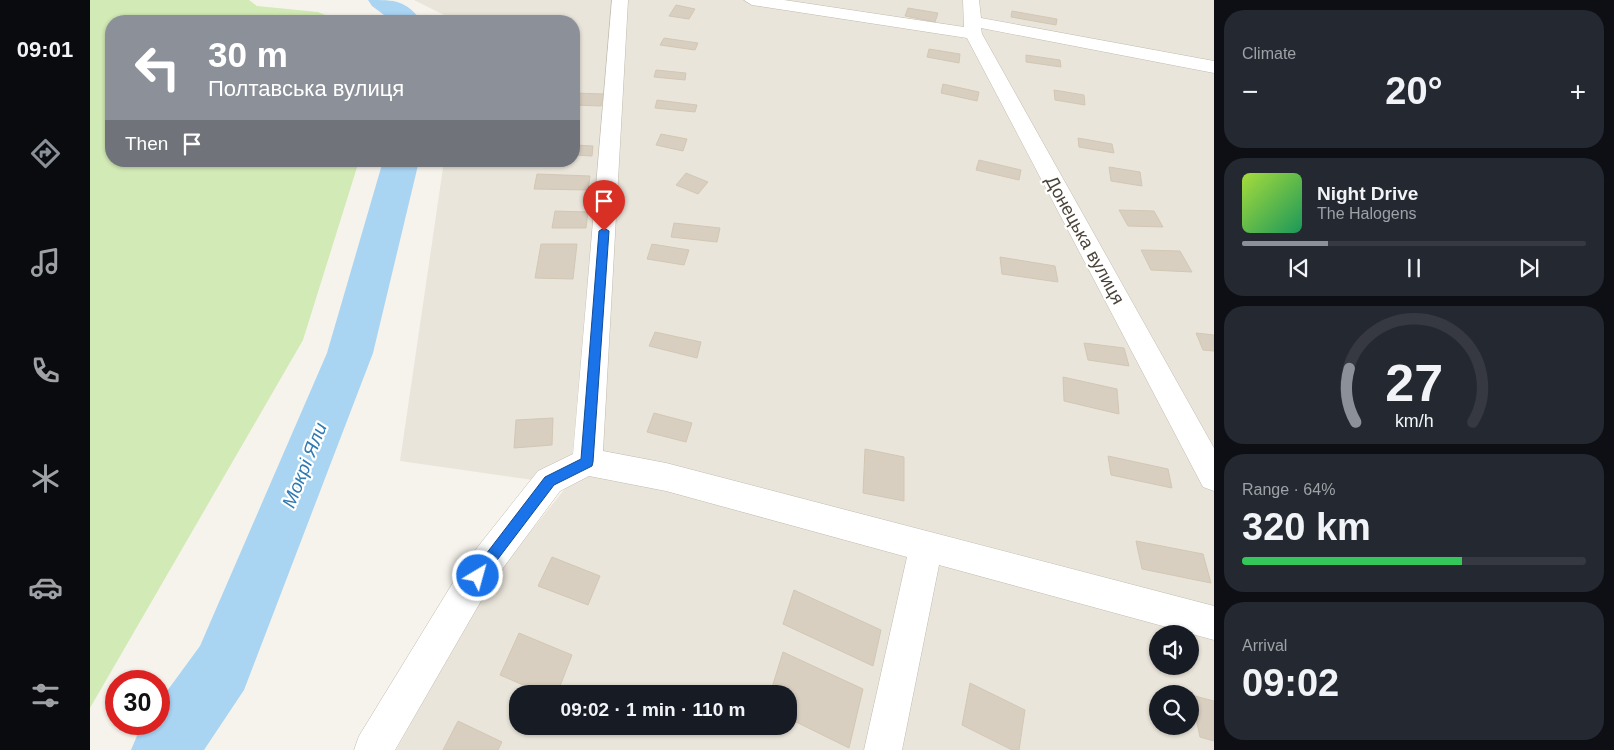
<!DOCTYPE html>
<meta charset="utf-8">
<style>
body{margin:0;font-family:Arial,sans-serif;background:#242831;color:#f1f3f6;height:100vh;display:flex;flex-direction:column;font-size:19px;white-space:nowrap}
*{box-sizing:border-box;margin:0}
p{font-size:16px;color:#9ea1a6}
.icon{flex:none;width:28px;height:28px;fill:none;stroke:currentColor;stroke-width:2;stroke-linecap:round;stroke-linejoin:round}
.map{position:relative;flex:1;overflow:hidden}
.details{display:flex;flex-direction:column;gap:10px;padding:10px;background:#0d0f14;width:400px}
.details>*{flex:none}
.top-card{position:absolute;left:15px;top:15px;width:475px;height:152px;border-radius:20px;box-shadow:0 1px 4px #0004;background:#8c9099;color:#fff;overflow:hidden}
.fabs{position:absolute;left:1059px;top:625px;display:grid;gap:10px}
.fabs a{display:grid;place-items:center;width:50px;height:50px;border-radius:50%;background:#171b24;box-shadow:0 1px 4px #0004;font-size:25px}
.speed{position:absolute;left:15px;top:670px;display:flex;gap:10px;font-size:25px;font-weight:700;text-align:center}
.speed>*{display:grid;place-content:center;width:65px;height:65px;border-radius:50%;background:#171b24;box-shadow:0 1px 4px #0004;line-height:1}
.speed .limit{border:8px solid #d22;background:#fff;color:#111}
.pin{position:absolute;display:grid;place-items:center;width:42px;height:42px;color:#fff;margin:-51px -21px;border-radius:50% 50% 50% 0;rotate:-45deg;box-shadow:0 0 5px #0007}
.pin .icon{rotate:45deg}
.me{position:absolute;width:55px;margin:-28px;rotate:37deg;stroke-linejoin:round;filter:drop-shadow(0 0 4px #0008)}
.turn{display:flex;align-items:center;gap:18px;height:105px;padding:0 20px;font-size:22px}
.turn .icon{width:65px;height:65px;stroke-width:2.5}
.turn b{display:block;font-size:35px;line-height:42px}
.then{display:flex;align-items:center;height:48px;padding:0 20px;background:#0003;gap:10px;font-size:19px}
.big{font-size:38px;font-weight:800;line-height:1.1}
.details .card{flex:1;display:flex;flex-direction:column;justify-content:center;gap:8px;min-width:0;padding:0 18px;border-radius:20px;background:#242831}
.details .dial{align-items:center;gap:0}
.dial svg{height:130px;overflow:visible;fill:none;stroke:#363941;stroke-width:7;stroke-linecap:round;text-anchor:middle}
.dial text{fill:#f1f3f6;stroke:none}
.song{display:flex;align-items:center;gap:15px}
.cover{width:60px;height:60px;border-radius:8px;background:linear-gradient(135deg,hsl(80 70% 55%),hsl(150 70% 35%))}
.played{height:5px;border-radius:2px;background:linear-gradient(90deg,#8c9099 25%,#363941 25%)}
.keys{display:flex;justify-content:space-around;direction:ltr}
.heat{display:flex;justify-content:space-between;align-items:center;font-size:28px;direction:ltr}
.charge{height:8px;border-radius:4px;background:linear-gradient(90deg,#34c759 64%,#363941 0)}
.trip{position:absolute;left:419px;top:685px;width:288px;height:50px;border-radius:20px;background:#171b24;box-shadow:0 1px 4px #0004;font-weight:800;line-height:50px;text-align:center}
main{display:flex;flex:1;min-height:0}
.menu{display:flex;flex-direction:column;width:90px;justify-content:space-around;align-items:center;background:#090b0e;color:#9ea1a6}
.menu .icon{width:35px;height:35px}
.menu .active{color:#8c9099}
.menu b{font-size:22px;color:#f1f3f6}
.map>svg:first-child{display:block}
.residential{fill:#eae5da;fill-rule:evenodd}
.green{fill:#d2eab5}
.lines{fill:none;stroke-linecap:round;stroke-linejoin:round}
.river{fill:#a9d4f2;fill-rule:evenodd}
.building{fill:#d8cfc1;stroke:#d3c7b4}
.minor-casing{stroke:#c2bbae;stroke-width:1}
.minor{fill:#fff;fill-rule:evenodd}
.route{fill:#1a73e8;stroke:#114b97}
.labels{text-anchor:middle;stroke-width:4.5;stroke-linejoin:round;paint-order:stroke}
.street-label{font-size:18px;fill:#4b4439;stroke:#fff}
.water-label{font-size:19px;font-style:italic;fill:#2e7ab2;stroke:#fff}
</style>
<main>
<nav class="menu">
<b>09:01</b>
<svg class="icon active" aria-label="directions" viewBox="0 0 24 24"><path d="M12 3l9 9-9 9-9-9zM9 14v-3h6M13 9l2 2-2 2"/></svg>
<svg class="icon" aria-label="music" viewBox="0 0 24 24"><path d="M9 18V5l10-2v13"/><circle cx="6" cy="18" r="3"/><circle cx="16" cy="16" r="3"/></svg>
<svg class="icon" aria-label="phone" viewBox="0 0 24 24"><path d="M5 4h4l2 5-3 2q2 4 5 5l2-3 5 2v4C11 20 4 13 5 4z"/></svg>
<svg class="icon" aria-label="climate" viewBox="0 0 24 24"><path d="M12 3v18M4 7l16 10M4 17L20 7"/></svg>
<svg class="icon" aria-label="car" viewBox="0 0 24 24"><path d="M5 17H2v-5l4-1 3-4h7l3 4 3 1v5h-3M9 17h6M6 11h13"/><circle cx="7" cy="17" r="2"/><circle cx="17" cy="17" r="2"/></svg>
<svg class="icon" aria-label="filters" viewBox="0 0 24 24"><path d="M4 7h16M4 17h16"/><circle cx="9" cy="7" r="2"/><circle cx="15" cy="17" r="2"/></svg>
</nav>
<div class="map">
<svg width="1124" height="750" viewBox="0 0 1124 750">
<rect width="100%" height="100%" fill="#f6f3ec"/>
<path class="residential" d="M324 0H1124V750H306L399 583 478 485 310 461 354 161H484V21H359L356 16ZM1068 634H1100V666H1068ZM428 694H698V726H428ZM1068 694H1100V726H1068Z"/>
<polygon class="green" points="0,0 159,0 167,6 228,12 250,21 21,21 21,161 269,161 213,340 0,708"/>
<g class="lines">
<g class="river">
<path d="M278 0C307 0 314 0 332 21H302L282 6Z"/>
<polygon points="293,161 329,161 283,353 154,690 114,750 41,750 52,724 69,724 69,702 110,646 237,353"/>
</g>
</g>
<g class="building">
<polygon points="586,5 605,9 599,19 579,16"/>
<polygon points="818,8 848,13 845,22 815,16"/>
<polygon points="922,11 967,19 966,25 921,17"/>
<polygon points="574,38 608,43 605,50 570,45"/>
<polygon points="839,49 870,54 869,63 837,57"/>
<polygon points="936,55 970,60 971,67 936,62"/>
<polygon points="566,70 596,73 595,80 564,77"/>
<polygon points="853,84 889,92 887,101 851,93"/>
<polygon points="964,90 994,95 995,105 965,100"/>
<polygon points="484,93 514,94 511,106 484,105"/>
<polygon points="567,100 607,105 605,112 565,108"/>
<polygon points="571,134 597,139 593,151 566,145"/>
<polygon points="988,138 1022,144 1024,153 989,147"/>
<polygon points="484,145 503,146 502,156 484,155"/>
<polygon points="889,160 931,170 929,180 886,170"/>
<polygon points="1019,167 1050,172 1052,186 1021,181"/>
<polygon points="596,173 618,182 608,194 586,185"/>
<polygon points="447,174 500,176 498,190 444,189"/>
<polygon points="1029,210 1064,211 1073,227 1038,226"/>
<polygon points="465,211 498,212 496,228 462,228"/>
<polygon points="584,223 630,228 627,242 581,237"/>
<polygon points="451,244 487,244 483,279 445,278"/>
<polygon points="562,244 599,250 594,265 557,259"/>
<polygon points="1051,250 1090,251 1102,272 1061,270"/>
<polygon points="910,257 965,266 968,282 912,274"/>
<polygon points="565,332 611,342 607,358 559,346"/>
<polygon points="1106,333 1124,335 1124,351 1113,350"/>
<polygon points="994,343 1034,348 1039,366 998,360"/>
<polygon points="973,377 1027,389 1029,414 974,401"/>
<polygon points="564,413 602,423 596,442 557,432"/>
<polygon points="463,418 462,445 424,448 426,420"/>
<polygon points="775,449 814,457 814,501 773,493"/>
<polygon points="1018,456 1078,469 1082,488 1021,475"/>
<polygon points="1046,541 1113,554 1121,583 1052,569"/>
<polygon points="462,557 510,576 498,605 448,586"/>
<polygon points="704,590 791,630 783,666 693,624"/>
<polygon points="429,633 482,655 467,694 454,694 410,675"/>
<polygon points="693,652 773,689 759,748 698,718 698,694 680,694"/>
<polygon points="880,683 935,710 929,750 922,750 872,725"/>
<polygon points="1101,695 1124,701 1124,741 1110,737"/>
<polygon points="368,721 412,742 408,750 353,750"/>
</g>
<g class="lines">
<g class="minor-casing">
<g id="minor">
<polygon points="522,0 538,0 513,451 576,463 1124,606 1124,640 849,565 812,750 774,750 817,557 576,491 499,476 470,491 399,587 305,750 264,750 269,736 375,563 448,471 483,454"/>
<polygon points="654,0 694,0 874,27 873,0 889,0 891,18 1124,61 1124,73 891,28 892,34 1124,448 1124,491 1113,487 877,38 662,5"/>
</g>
</g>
<use href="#minor" class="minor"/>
</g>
<polygon class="route" points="514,228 519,231 503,462 502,466 464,485 392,580 388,582 383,580 381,576 383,571 455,477 491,459 509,231"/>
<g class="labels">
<g class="street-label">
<text transform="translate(995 240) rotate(61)" y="6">Донецька вулиця</text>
</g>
<g class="water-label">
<text transform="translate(214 465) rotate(-68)" y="7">Мокрі Яли</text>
</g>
</g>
</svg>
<div class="fabs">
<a><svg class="icon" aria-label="sound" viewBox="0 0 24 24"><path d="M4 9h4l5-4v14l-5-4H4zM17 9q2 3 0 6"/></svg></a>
<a><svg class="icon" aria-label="search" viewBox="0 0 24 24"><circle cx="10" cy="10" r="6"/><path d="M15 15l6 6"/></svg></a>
</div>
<div class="speed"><div class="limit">30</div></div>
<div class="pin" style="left:514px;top:231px;background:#d93025"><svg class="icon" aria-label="arrive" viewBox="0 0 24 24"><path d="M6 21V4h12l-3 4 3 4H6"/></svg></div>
<svg class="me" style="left:388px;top:576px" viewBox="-20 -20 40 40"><circle r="17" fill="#1a73e8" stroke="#fff" stroke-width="3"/><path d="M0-11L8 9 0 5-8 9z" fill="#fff"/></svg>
<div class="trip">09:02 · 1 min · 110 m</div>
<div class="top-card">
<div class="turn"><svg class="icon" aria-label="left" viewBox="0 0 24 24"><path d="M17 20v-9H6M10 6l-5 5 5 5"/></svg><div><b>30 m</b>Полтавська вулиця</div></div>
<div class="then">Then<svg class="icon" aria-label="arrive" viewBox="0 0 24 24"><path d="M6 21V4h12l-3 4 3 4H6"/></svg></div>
</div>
</div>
<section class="details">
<div class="card"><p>Climate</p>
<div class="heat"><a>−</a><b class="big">20°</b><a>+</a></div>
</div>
<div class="card">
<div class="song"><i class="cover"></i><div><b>Night Drive</b><p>The Halogens</p></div></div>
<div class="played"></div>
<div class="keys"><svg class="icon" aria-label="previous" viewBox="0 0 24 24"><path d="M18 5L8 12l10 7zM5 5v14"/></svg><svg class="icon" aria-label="pause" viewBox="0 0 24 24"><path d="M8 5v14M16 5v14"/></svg><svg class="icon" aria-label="next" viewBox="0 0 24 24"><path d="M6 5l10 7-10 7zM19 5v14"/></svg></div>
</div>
<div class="card dial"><svg viewBox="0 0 100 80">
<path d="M14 69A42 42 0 1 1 86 69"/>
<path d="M14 69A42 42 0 0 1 10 36" stroke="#8c9099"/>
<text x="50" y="56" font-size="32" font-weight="700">27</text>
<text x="50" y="72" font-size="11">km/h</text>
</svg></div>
<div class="card"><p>Range · 64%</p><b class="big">320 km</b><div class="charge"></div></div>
<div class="card"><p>Arrival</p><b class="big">09:02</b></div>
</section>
</main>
